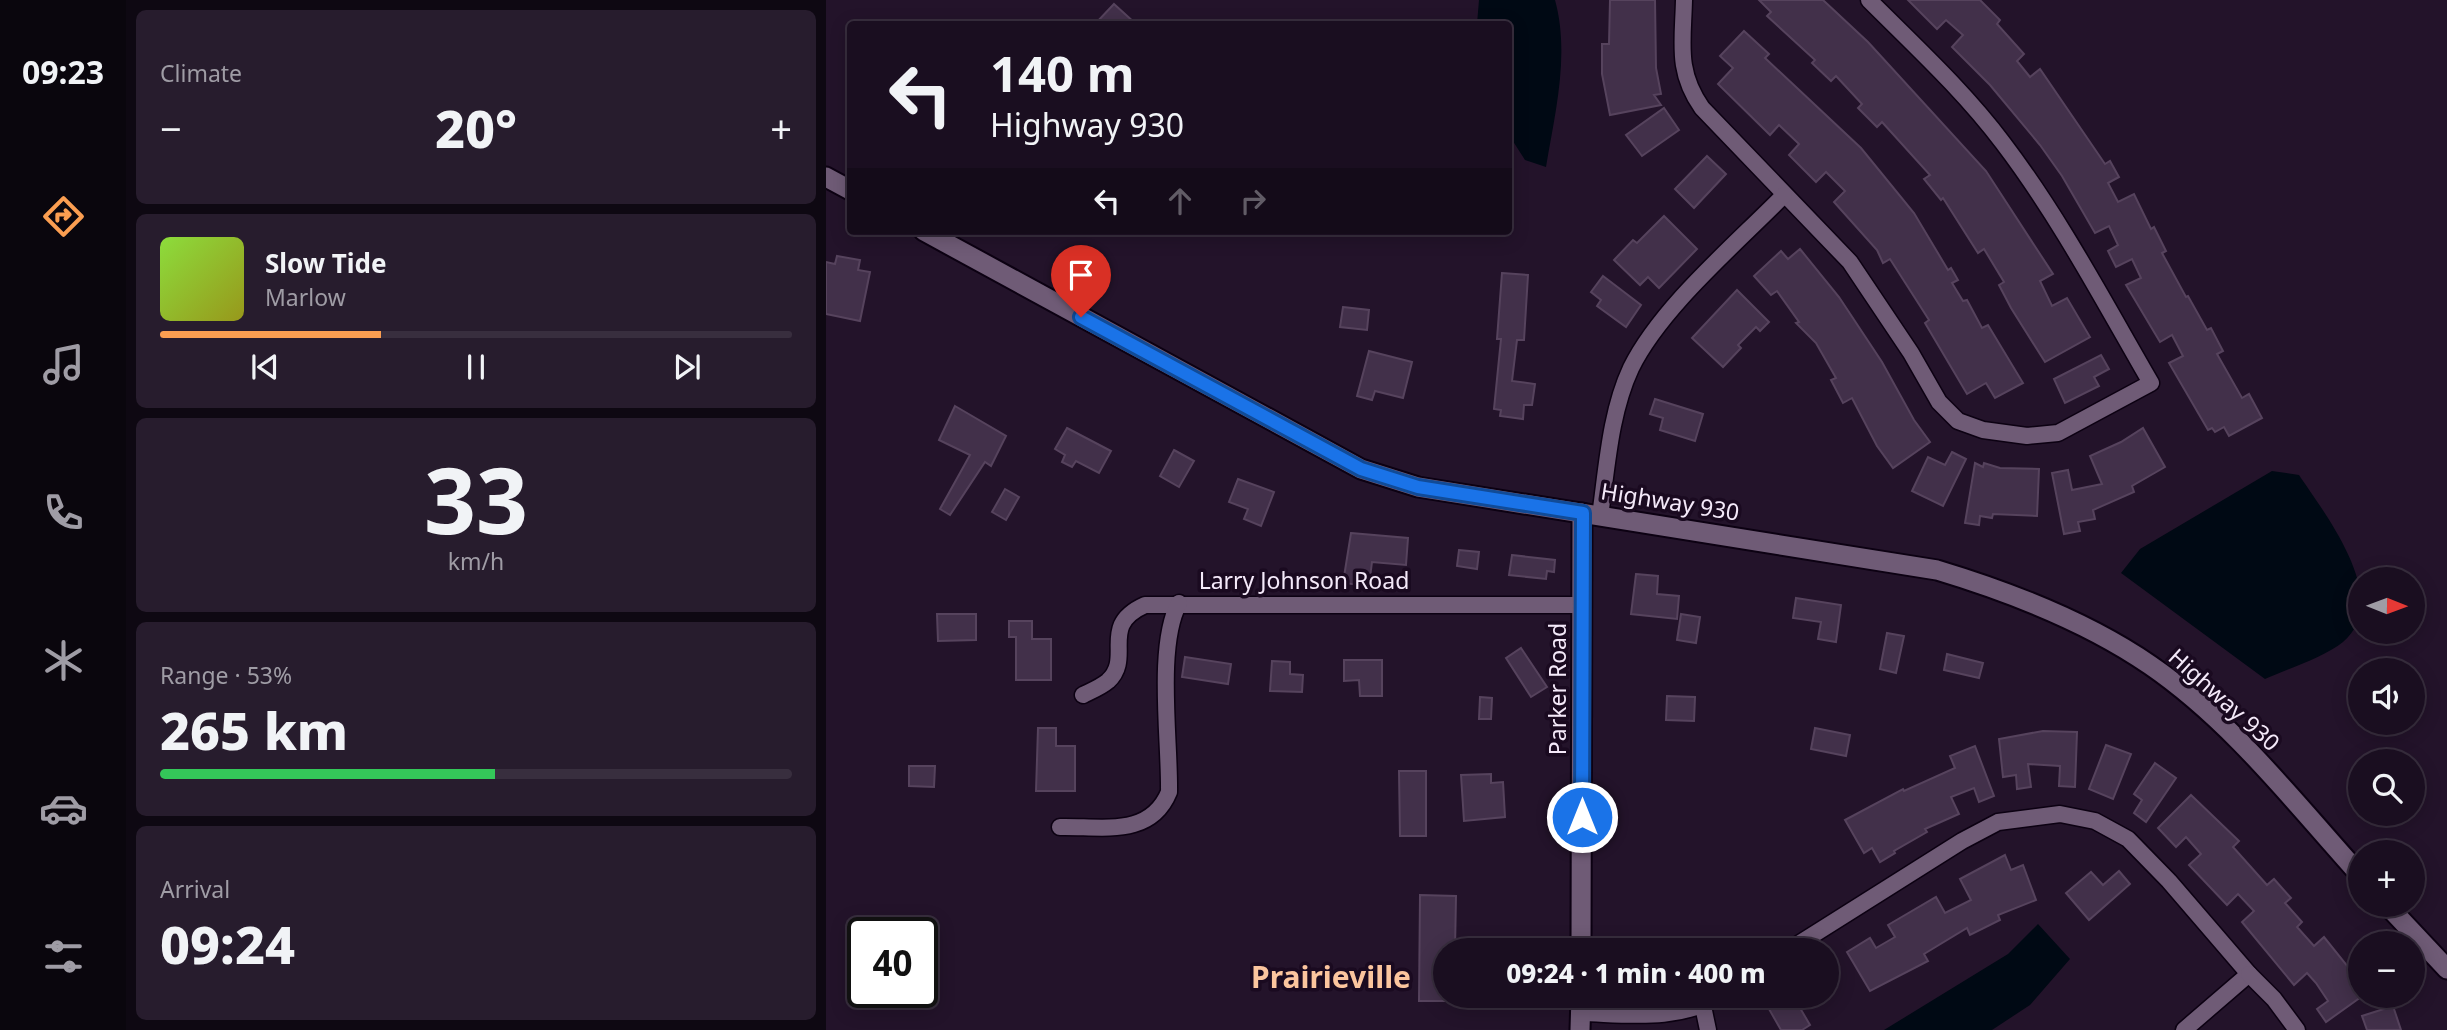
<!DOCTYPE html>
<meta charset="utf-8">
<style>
body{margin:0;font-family:"Noto Sans",sans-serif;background:#271c2d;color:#f1f3f6;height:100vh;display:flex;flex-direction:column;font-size:26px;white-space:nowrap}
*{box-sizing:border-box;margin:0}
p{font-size:23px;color:#9f9ca5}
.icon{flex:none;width:38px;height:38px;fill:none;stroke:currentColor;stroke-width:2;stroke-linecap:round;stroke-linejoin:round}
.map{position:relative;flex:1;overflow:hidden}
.side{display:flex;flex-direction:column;gap:10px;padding:10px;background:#0e0812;width:700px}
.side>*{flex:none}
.hud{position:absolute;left:21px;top:21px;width:665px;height:214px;border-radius:7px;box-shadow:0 4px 18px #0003,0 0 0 2px #382e3e;background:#1a0e20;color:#f1f3f6;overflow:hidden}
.needle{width:46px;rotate:91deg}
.fabs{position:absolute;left:1522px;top:567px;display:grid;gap:14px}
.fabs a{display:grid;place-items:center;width:77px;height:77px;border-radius:50%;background:#1a0e20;box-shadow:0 4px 18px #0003,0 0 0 2px #382e3e;font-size:35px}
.speed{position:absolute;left:21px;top:917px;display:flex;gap:14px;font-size:35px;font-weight:700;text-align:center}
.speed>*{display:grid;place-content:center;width:91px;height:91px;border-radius:50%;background:#1a0e20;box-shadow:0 4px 18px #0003,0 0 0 2px #382e3e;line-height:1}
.speed .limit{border:4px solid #111;border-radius:10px;background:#fff;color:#111}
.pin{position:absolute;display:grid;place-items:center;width:60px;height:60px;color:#fff;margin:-72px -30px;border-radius:50% 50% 50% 0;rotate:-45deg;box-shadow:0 0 7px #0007}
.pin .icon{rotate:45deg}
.me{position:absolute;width:77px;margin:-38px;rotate:0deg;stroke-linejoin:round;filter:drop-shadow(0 0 5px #0008)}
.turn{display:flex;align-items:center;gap:24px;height:147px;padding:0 28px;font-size:32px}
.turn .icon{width:91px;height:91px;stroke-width:2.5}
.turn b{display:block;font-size:49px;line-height:60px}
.lanes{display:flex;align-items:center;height:66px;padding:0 28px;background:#0003;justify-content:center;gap:35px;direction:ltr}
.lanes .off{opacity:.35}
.big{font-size:52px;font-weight:800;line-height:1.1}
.side .card{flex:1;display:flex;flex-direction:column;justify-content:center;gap:10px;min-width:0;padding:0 24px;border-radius:10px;background:#271c2d}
.side .dial{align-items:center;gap:0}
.dial b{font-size:91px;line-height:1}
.song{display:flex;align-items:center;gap:21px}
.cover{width:84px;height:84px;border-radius:10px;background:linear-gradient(135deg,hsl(90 70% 55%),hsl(60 70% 35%))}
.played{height:7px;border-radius:4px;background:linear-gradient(90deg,#fb9e51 35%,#382e3e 35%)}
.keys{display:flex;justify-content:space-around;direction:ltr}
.heat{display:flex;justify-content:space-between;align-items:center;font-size:38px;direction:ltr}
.charge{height:10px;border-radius:5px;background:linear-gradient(90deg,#34c759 53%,#382e3e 0)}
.trip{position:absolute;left:607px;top:938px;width:406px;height:70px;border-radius:35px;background:#1a0e20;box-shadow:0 4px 18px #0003,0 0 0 2px #382e3e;font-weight:800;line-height:70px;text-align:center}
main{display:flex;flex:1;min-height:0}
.dock{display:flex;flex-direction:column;width:126px;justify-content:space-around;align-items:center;background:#0a060d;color:#9f9ca5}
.dock .icon{width:49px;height:49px}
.dock .active{color:#fb9e51}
.dock b{font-size:32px;color:#f1f3f6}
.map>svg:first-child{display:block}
.water{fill:#000914}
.building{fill:#42304a;stroke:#56435d;stroke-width:2}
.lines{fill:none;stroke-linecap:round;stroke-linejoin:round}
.minor-casing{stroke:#0c0112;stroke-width:19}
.tertiary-casing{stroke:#0c0112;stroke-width:23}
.minor{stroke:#6f5b76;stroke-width:16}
.tertiary{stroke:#6f5b76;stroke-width:19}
.route-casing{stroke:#114b97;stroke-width:18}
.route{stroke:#1a73e8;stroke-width:12}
.labels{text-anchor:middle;stroke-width:7;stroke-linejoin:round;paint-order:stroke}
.street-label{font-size:23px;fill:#f4e9f9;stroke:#1a0a20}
.district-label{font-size:30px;font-weight:bold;fill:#fbc59e;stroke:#1a0a20}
</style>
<main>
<nav class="dock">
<b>09:23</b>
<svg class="icon active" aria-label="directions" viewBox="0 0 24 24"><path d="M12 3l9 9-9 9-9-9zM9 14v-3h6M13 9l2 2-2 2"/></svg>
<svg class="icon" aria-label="music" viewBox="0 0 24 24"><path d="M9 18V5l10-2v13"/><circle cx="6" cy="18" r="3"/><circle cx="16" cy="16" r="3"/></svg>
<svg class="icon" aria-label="phone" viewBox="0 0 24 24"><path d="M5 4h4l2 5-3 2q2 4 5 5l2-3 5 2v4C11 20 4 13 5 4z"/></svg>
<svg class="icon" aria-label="climate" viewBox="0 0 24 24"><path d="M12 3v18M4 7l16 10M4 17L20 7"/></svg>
<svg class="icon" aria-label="car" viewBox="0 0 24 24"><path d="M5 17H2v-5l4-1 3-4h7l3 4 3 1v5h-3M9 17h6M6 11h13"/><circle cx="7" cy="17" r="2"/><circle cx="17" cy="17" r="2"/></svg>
<svg class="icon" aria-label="filters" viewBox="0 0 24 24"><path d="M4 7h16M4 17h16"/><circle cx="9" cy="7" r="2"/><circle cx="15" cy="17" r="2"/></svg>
</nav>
<section class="side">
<div class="card"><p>Climate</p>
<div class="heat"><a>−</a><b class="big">20°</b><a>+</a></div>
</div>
<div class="card">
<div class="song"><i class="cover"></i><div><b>Slow Tide</b><p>Marlow</p></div></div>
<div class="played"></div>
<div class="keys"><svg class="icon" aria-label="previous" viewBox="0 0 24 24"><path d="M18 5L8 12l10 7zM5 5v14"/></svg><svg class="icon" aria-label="pause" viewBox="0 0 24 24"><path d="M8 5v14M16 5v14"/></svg><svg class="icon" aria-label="next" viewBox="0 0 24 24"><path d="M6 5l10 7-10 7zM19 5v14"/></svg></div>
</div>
<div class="card dial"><b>33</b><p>km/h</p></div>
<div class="card"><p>Range · 53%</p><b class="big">265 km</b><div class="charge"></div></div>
<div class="card"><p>Arrival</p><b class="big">09:24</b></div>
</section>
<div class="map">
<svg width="1621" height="1030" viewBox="0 0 1621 1030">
<rect width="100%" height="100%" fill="#23132a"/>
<g class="water">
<path d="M653 0H729C744 54 729 113 720 167L699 160 683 135 682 24H651Z"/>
<path d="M1446 471 1473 475C1499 514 1567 600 1517 642 1499 657 1461 669 1439 679L1295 573 1314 549Z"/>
<polygon points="1212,924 1244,959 1204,1005 1166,1030 1058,1030 1182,954"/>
</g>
<g class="building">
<polygon points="784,0 829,0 830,68 835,94 828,95 835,105 784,115 776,74 776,44 783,44"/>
<polygon points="933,0 997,0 1042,42 1160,171 1227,274 1214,281 1226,306 1241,298 1264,337 1219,362 1185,308 1173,285 1178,282 1158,249 1152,253 1117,198 1115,200 1098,179 1104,175 1056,122 1051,127 1032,108 1036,104 1010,76 1005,81 986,63 989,60 941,16 945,12"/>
<polygon points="1082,0 1154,0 1174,20 1171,24 1198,54 1191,61 1204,77 1214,69 1279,164 1284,161 1293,177 1282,183 1292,202 1308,194 1325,229 1328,227 1340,251 1336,253 1360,297 1362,296 1381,330 1385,328 1397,351 1391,354 1416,398 1423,394 1436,418 1403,436 1398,427 1389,432 1386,428 1382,430 1343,363 1357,356 1346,335 1334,342 1300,285 1315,278 1306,259 1290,267 1282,251 1292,245 1283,226 1269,233 1236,176 1214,145 1164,85 1126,47 1137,35 1120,20 1111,29"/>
<polygon points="288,4 310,24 269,24"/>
<polygon points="918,31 943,54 939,58 1035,148 1088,213 1122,270 1125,268 1132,280 1126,283 1137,301 1141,300 1156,328 1162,325 1197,383 1169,398 1160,383 1141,394 1099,323 1103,320 1064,259 1057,263 1051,250 1008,202 1019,191 1000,172 990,182 963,155 973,144 953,125 944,135 892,84 907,68 894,56"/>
<polygon points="838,108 853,130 816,156 800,135"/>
<polygon points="881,156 900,174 868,208 849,189"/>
<polygon points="838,216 871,249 833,288 822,277 814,285 788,260 807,240 811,243"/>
<polygon points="974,249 1013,297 1056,362 1088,420 1104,442 1067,468 1051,446 1026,398 1017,403 1005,380 1010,378 990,343 970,323 973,322 951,291 945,295 928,276 955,251 962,259"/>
<polygon points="11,256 34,260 32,270 44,272 34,321 0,314 0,262 9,264"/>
<polygon points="676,273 702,275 698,340 691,340 686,381 709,384 706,405 698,405 697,419 674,416 675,410 668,409 675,339 671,339"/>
<polygon points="777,276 815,305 800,327 771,306 775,300 765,292"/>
<polygon points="911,290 943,322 934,331 930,327 912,345 915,348 897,367 866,338"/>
<polygon points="517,307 543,310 541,330 514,327"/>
<polygon points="543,351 586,362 577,398 549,391 546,400 531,396"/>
<polygon points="1275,355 1283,369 1268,377 1273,386 1239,403 1228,379"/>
<polygon points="829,399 877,414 869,441 834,430 837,418 824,414"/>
<polygon points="129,406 180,436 165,466 159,462 124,515 114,509 144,455 113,440"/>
<polygon points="241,428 285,451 273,473 250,461 246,467 236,462 239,455 229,449"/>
<polygon points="1317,428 1339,467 1306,486 1308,492 1267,510 1269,519 1252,522 1254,531 1238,534 1226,473 1242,470 1246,490 1276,484 1264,456 1295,442"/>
<polygon points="348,450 368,461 353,487 334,476"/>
<polygon points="1126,452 1140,459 1117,506 1086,491 1102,457 1119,465"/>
<polygon points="1149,463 1157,467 1158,463 1174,468 1213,469 1211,516 1167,514 1166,518 1154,516 1153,525 1139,523"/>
<polygon points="412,479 448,492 435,526 418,519 422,509 403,502"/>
<polygon points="179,489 193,497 180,520 166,512"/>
<polygon points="525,533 582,538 580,565 546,562 543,586 517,583"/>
<polygon points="633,550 653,552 651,569 631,566"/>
<polygon points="686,555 729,560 728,572 721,571 720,579 683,575"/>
<polygon points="810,574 832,576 831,594 853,596 851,619 805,614"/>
<polygon points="970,598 1015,605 1010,642 992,639 995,622 967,618"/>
<polygon points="111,614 150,614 150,640 112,641"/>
<polygon points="855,614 874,617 870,643 851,640"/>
<polygon points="183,621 206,621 206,639 225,639 225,680 190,680 190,637 183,637"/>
<polygon points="1061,633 1078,636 1070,673 1054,669"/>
<polygon points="695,648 721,687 705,697 680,658"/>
<polygon points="1121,654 1157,663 1153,678 1118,670"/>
<polygon points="359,657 405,664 402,684 356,677"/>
<polygon points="518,660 556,660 556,696 534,696 533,680 518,681"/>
<polygon points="446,661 464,662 464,674 477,675 476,692 444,691"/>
<polygon points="841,696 869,697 868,721 840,720"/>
<polygon points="654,697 666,698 665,719 653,719"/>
<polygon points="212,728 230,728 230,746 249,746 249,791 210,791"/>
<polygon points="989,728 1024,735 1020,756 985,749"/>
<polygon points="1217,731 1251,732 1249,787 1233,786 1234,766 1202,764 1205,787 1191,789 1190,775 1177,777 1173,739"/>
<polygon points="1280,745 1305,754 1287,799 1263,789"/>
<polygon points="1149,746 1168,796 1153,802 1148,788 1125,797 1133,814 1099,829 1101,832 1068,851 1069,853 1054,862 1046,848 1038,853 1019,820 1077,789 1078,791 1129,768 1124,756"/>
<polygon points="1329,763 1350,778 1320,822 1308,813 1316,800 1308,794"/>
<polygon points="83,766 109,766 108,787 83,786"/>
<polygon points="573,771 600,771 600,836 574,836"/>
<polygon points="665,774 665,783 677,782 679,817 638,821 635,775"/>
<polygon points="1365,795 1413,841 1407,847 1441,885 1448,879 1465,898 1459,903 1476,922 1471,927 1488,946 1498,937 1535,983 1535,997 1500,1022 1491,1009 1502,1001 1490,983 1481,973 1468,985 1416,922 1428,911 1412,894 1401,905 1363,865 1375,854 1360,837 1350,847 1332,828"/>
<polygon points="1179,855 1185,870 1197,865 1210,900 1172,915 1174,920 1144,935 1141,928 1098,954 1102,961 1044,991 1021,952 1044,938 1050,948 1069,937 1062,925 1110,897 1119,913 1145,900 1134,879"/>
<polygon points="1293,871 1304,884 1263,920 1240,893 1265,872 1277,885"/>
<polygon points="594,895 630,896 629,950 620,950 620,1001 593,1001"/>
<polygon points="950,996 967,996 984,1025 976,1030 955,1030 939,1002"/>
<polygon points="1567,1006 1575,1030 1541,1030 1536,1016"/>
</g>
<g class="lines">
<g class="minor-casing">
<g id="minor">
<path d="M858 0C857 43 850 71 876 108L1024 262 1085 353 1113 402 1132 421 1157 430 1201 436 1232 433 1325 383C1278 302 1234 218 1177 143 1138 91 1089 46 1043 0"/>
<path d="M774 516C781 467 784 413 805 368 835 307 910 244 958 195"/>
<path d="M257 695C265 691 275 687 282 681 308 657 272 626 319 605H757"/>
<path d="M234 827C276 826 324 838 343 792 344 741 330 646 353 603"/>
<polyline points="963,950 1136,841 1172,822 1234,814 1269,821 1302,839 1343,881 1423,974 1358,1030"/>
<polyline points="1423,974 1448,999 1471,1030"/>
<polyline points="877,1006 882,1030"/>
<path d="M755 1013C800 1014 853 1022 893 996"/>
</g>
</g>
<g class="tertiary-casing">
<g id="tertiary">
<polyline points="0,177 24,190"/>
<path d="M98 231 535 469 592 487 1111 570C1184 592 1260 621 1324 665 1406 721 1469 803 1535 876"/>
<polyline points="1561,905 1621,969"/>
<polyline points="755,950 756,513"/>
<polyline points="754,1030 755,996"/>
</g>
</g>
<use href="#minor" class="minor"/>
<use href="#tertiary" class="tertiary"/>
</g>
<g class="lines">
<g class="route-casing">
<polyline id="route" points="255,317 535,469 592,487 757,513 756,817"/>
</g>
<use href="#route" class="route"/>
</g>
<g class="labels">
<g class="street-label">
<text transform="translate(844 502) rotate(9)" y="8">Highway 930</text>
<text x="478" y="589">Larry Johnson Road</text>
<text transform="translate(732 689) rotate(-90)" y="8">Parker Road</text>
<text transform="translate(1398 700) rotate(42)" y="8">Highway 930</text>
</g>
<g class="district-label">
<text x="505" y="988">Prairieville</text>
</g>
</g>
</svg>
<div class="fabs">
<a><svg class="needle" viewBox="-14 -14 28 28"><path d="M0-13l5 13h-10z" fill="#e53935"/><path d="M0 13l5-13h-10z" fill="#9f9ca5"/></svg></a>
<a><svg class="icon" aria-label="sound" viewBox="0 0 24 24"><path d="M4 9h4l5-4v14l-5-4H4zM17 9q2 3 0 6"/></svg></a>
<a><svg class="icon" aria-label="search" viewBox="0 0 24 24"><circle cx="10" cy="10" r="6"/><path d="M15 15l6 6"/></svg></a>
<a>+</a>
<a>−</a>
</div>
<div class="speed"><div class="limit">40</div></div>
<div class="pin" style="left:255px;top:317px;background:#d93025"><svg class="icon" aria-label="arrive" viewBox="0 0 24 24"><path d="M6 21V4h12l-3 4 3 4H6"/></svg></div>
<svg class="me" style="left:756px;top:817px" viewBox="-20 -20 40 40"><circle r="17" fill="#1a73e8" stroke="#fff" stroke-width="3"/><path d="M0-11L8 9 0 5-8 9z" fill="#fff"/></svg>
<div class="trip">09:24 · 1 min · 400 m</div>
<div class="hud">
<div class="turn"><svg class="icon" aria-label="left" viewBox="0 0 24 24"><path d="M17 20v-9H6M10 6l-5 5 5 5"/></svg><div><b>140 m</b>Highway 930</div></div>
<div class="lanes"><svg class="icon" aria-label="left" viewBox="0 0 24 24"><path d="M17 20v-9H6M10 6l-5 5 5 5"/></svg><svg class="icon off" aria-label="ahead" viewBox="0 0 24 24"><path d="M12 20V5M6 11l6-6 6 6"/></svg><svg class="icon off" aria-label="right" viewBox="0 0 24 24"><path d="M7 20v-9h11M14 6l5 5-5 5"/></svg></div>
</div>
</div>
</main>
